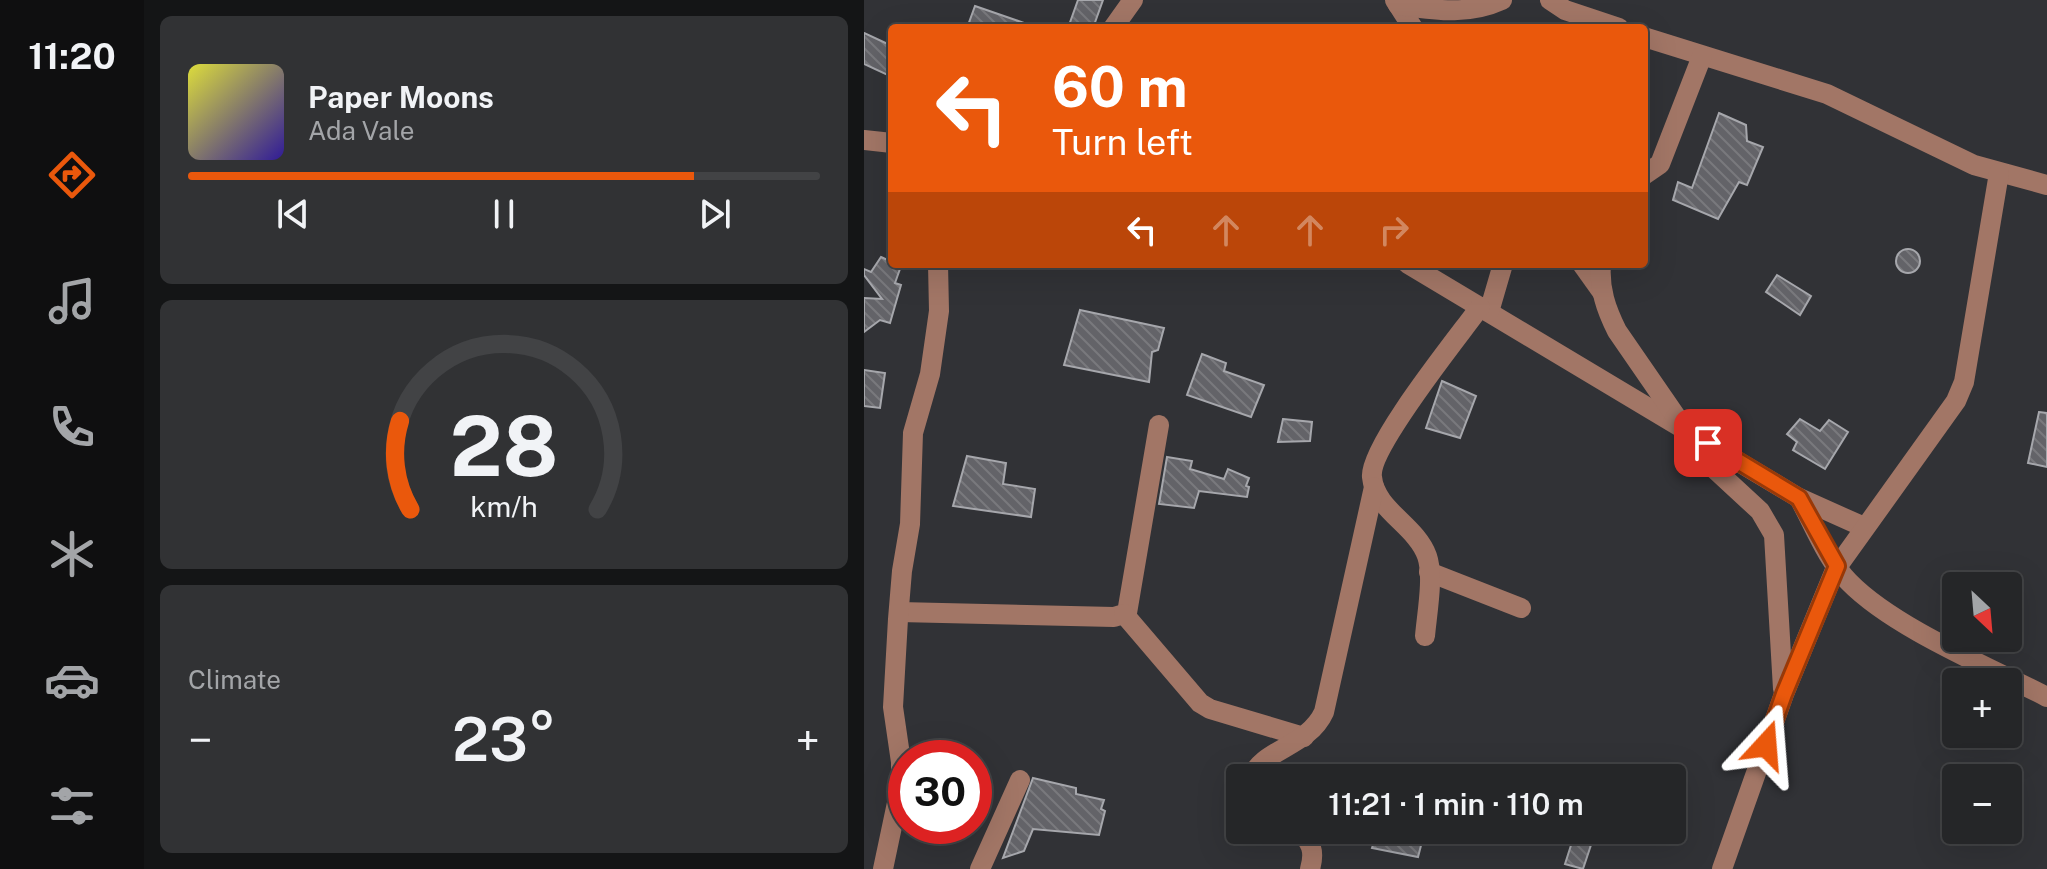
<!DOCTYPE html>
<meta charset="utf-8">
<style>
body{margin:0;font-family:"Public Sans",sans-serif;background:#313234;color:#f1f3f6;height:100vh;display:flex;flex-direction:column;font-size:30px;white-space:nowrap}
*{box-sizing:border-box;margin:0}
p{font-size:26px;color:#a3a5a8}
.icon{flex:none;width:44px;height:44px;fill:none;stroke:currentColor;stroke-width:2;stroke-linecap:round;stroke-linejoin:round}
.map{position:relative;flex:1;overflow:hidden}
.sheet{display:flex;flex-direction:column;gap:16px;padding:16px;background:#141516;width:720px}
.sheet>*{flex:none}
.top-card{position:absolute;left:24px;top:24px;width:760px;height:244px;border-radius:8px;box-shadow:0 8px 32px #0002,0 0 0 2px #424345;background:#ea580c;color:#fff;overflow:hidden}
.needle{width:52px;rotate:154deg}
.tools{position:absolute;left:1078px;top:572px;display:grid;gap:16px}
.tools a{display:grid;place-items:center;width:80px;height:80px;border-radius:8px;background:#252628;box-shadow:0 8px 32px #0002,0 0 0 2px #424345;font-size:40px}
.speed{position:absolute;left:24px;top:740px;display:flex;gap:16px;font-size:40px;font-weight:700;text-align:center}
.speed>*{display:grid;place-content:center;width:104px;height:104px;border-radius:50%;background:#252628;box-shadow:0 8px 32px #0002,0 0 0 2px #424345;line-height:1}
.speed .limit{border:12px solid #d22;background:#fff;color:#111}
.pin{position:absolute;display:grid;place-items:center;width:68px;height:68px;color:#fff;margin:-34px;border-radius:16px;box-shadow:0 4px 12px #0006}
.me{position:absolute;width:88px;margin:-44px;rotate:19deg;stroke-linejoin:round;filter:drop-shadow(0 0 6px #0008)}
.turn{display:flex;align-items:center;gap:28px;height:168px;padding:0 32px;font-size:36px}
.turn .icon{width:104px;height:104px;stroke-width:2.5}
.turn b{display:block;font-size:56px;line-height:68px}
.lanes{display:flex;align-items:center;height:76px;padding:0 32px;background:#0003;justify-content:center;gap:40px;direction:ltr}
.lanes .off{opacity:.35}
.big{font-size:60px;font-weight:600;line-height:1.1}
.sheet .widget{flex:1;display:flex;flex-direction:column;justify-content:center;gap:12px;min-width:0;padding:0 28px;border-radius:12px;background:#313234}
.sheet .dial{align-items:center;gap:0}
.dial svg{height:208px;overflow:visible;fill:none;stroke:#424345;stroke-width:7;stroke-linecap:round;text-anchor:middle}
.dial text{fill:#f1f3f6;stroke:none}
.song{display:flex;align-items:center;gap:24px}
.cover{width:96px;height:96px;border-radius:12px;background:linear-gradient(135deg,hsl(60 70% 55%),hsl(250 70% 35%))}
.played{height:8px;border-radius:4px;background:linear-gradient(90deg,#ea580c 80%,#424345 80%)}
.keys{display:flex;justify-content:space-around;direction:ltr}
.heat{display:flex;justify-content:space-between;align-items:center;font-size:44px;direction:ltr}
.trip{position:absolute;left:362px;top:764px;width:460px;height:80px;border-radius:8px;background:#252628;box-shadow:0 8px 32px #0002,0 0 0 2px #424345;font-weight:600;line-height:80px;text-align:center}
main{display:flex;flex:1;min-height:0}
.tabs{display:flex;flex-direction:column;width:144px;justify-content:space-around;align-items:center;background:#0f0f10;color:#a3a5a8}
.tabs .icon{width:56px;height:56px}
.tabs .active{color:#ea580c}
.tabs b{font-size:36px;color:#f1f3f6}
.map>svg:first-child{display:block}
.building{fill:url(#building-back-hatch);stroke:#a6a7ac;stroke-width:2}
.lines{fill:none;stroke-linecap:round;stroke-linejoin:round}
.minor{stroke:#a27666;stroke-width:20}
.route-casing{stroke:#983908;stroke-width:20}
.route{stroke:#ea580c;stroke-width:14}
</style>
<main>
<nav class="tabs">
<b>11:20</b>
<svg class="icon active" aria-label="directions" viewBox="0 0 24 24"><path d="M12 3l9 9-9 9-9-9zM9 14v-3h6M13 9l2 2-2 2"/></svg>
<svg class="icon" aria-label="music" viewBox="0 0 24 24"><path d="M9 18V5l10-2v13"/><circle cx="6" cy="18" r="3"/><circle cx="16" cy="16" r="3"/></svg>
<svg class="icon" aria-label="phone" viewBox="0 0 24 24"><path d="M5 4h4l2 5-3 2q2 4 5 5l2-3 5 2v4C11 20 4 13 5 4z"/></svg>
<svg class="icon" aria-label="climate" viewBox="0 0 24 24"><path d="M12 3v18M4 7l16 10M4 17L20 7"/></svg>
<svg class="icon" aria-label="car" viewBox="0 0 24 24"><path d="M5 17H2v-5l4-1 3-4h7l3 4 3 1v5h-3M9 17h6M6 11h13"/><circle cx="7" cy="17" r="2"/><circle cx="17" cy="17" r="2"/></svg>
<svg class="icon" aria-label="filters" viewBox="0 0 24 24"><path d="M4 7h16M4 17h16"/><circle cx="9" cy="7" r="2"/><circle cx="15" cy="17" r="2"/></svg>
</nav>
<section class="sheet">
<div class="widget">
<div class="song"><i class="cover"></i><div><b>Paper Moons</b><p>Ada Vale</p></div></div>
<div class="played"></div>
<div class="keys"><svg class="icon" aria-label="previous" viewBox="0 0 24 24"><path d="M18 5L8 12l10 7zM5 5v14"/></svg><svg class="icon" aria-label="pause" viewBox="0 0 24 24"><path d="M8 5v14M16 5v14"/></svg><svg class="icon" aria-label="next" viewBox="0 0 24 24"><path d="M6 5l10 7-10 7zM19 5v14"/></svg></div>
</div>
<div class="widget dial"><svg viewBox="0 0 100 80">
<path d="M14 69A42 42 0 1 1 86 69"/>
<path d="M14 69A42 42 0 0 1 10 35" stroke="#ea580c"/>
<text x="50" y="56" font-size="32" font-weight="700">28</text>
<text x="50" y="72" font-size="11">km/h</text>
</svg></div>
<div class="widget"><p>Climate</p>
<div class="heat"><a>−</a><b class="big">23°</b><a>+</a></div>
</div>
</section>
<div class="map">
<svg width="1183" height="869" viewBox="0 0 1183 869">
<defs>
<pattern id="building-back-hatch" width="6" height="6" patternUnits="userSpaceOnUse" patternTransform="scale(2)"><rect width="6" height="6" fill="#636368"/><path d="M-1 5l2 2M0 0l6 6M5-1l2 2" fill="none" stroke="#79797d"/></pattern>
</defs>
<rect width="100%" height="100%" fill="#313236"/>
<g class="building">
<polygon points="214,0 239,0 229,28 204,28"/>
<polygon points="111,6 166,25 165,28 103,28"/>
<polygon points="0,33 28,46 28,77 0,64"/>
<polygon points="855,113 882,125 883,141 899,147 883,185 875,182 854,219 809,200 814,182 828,188"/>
<circle cx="1044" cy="261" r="12"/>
<polygon points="17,257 37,266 31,283 37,285 26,323 16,320 0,332 0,298 18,299 0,275 0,269 7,272"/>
<polygon points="913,275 947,296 936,315 902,292"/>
<polygon points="216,310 300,328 294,350 288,352 285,382 200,365"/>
<polygon points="338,354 362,363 360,371 400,385 387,417 323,395"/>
<polygon points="0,370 21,373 16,408 0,406"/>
<polygon points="578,381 612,396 596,438 562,428"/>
<polygon points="1175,412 1183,413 1183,467 1164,463"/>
<polygon points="419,419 448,422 446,441 414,442"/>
<polygon points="936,419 956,431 965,420 984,432 961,469 929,450 933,442 923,434"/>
<polygon points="103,456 142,463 139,484 171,489 167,517 89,506"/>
<polygon points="303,457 328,461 326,469 360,479 364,469 385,478 382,486 385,487 383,497 335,491 330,508 295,504"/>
<polygon points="169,778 212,788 212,794 240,800 237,809 241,811 235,835 169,829 160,851 139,858"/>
<polygon points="514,830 561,830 554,857 508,848"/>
<polygon points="709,839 727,845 719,869 701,864"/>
</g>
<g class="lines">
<g class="minor">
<polyline points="531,0 549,28"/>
<polyline points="686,0 701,10 755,28"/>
<path d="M534 5C571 10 603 16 638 0"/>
<polyline points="249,28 269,0"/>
<polyline points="780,37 963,94 1110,165 1183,185"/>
<polyline points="0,140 28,143"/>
<polyline points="780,175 796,164 838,56"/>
<polyline points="544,264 935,498 1000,527"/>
<polyline points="718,264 738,292"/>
<path d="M737 264C735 289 742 309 753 331L844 463 896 511 910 535 919 689"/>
<polyline points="625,312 639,264"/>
<path d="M935 498C950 525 963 560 985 582 1030 628 1125 667 1183 697"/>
<polyline points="565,572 657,608"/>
<polyline points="35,612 250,617 263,613 295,425"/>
<polyline points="260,614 336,703 346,709 440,737"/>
<path d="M561 636C563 613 570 576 563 556 552 525 511 510 508 477 504 448 595 336 616 307"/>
<path d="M387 778C398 749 444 747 460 712L510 487"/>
<path d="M433 830C448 841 451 852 446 869"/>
<polyline points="19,869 37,784 37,762 29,707 34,619 38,571 46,524 49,433 66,374 75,311 74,264"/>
<polyline points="116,869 156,780"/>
<polyline points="858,869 920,694 971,570 1092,401 1100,382 1135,173"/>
</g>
</g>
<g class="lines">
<g class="route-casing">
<polyline id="route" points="844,443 935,498 973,566 920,694 902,745"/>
</g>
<use href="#route" class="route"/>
</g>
</svg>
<div class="tools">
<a><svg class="needle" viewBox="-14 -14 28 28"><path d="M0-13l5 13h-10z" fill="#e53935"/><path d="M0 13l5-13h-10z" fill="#a3a5a8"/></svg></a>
<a>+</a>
<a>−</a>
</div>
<div class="speed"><div class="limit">30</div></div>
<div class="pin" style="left:844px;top:443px;background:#d93025"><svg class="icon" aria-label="arrive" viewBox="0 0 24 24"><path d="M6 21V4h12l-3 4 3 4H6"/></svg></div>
<svg class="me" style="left:902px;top:745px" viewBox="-20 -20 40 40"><path d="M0-17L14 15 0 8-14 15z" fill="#ea580c" stroke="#fff" stroke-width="4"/></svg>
<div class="trip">11:21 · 1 min · 110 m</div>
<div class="top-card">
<div class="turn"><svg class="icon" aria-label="left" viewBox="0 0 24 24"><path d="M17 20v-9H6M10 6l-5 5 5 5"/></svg><div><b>60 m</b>Turn left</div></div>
<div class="lanes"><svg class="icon" aria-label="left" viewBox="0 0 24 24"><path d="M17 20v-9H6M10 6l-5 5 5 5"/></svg><svg class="icon off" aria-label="ahead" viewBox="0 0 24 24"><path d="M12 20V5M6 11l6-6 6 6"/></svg><svg class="icon off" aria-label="ahead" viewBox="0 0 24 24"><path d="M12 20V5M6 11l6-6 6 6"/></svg><svg class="icon off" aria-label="right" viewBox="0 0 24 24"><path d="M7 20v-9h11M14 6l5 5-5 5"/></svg></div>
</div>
</div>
</main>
